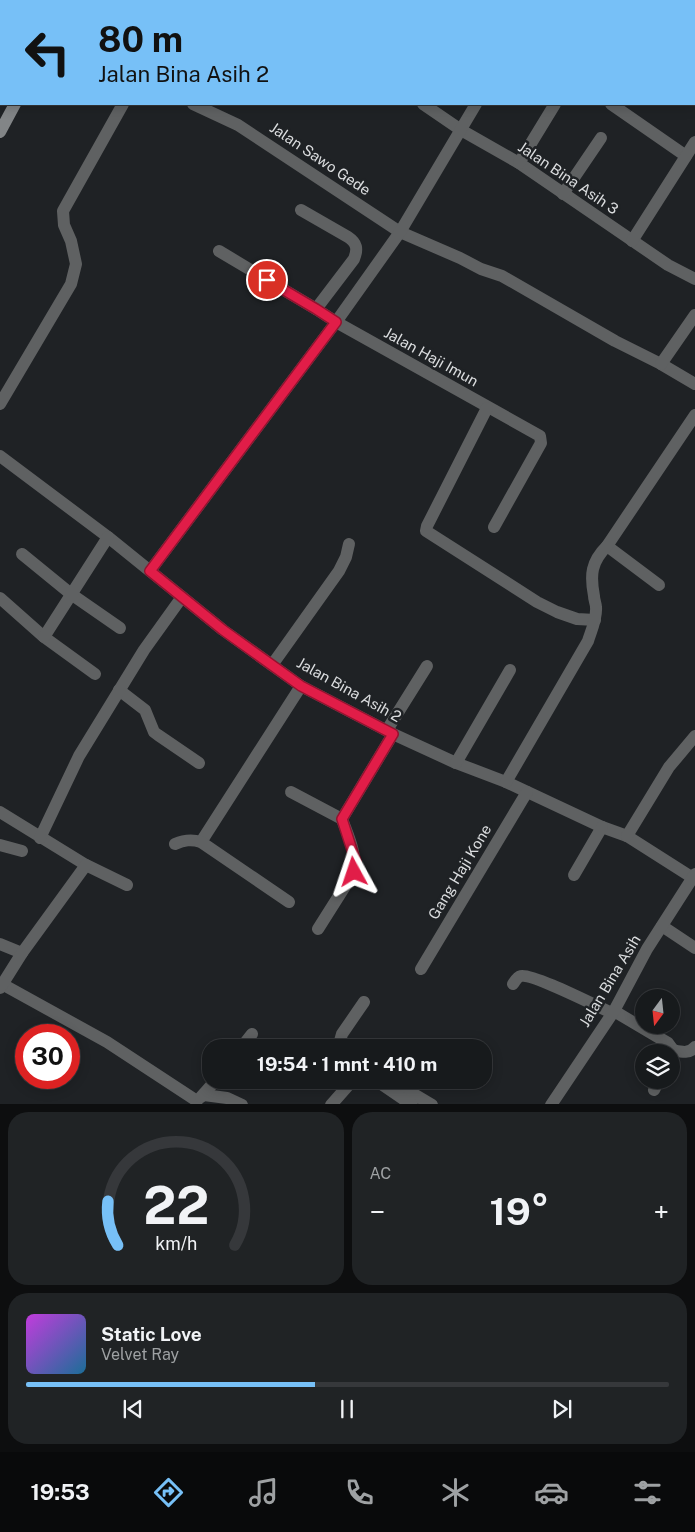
<!DOCTYPE html>
<html lang="id">
<meta charset="utf-8">
<style>
body{margin:0;font-family:"Public Sans",sans-serif;background:#202325;color:#f1f3f6;height:100vh;display:flex;flex-direction:column;font-size:19px;white-space:nowrap}
*{box-sizing:border-box;margin:0}
p{font-size:16px;color:#9ea1a3}
.icon{flex:none;width:28px;height:28px;fill:none;stroke:currentColor;stroke-width:2;stroke-linecap:round;stroke-linejoin:round}
.map{position:relative;height:1104px;overflow:hidden}
.panel{display:flex;flex-direction:column;gap:8px;padding:8px;background:#0d0e0f;flex:1}
.panel>*{flex:none}
.hud{position:absolute;left:0px;top:0px;width:695px;height:105px;box-shadow:0 2px 12px #0003,0 0 0 1px #36383b;background:#77c0f7;color:#111;overflow:hidden}
.needle{width:32px;rotate:195deg}
.controls{position:absolute;left:635px;top:989px;display:grid;gap:10px}
.controls a{display:grid;place-items:center;width:45px;height:45px;border-radius:50%;background:#171a1c;box-shadow:0 2px 12px #0003,0 0 0 1px #36383b;font-size:25px}
.speed{position:absolute;left:15px;top:1024px;display:flex;gap:10px;font-size:25px;font-weight:700;text-align:center}
.speed>*{display:grid;place-content:center;width:65px;height:65px;border-radius:50%;background:#171a1c;box-shadow:0 2px 12px #0003,0 0 0 1px #36383b;line-height:1}
.speed .limit{border:8px solid #d22;background:#fff;color:#111}
.pin{position:absolute;display:grid;place-items:center;width:42px;height:42px;color:#fff;margin:-21px;border:2px solid #fff;border-radius:50%;box-shadow:0 1px 5px #0007}
.me{position:absolute;width:55px;margin:-28px;rotate:355deg;stroke-linejoin:round;filter:drop-shadow(0 0 4px #0008)}
.turn{display:flex;align-items:center;gap:18px;height:105px;padding:0 15px;font-size:22px}
.turn .icon{width:65px;height:65px;stroke-width:2.5}
.turn b{display:block;font-size:35px;line-height:42px}
.big{font-size:38px;font-weight:700;line-height:1.1}
.panel .card{flex:1;display:flex;flex-direction:column;justify-content:center;gap:8px;min-width:0;padding:0 18px;border-radius:20px;background:#202325}
.panel .dial{align-items:center;gap:0}
.dial svg{height:130px;overflow:visible;fill:none;stroke:#36383b;stroke-width:7;stroke-linecap:round;text-anchor:middle}
.dial text{fill:#f1f3f6;stroke:none}
.song{display:flex;align-items:center;gap:15px}
.cover{width:60px;height:60px;border-radius:8px;background:linear-gradient(135deg,hsl(290 70% 55%),hsl(200 70% 35%))}
.played{height:5px;border-radius:2px;background:linear-gradient(90deg,#77c0f7 45%,#36383b 45%)}
.keys{display:flex;justify-content:space-around;direction:ltr}
.heat{display:flex;justify-content:space-between;align-items:center;font-size:28px;direction:ltr}
.panel .tiles{flex:1;display:grid;gap:8px;grid-template-columns:1fr 1fr}
.card:last-child{grid-column:span 2}
.trip{position:absolute;left:202px;top:1039px;width:290px;height:50px;border-radius:20px;background:#171a1c;box-shadow:0 2px 12px #0003,0 0 0 1px #36383b;font-weight:700;line-height:50px;text-align:center}
.dock{display:flex;height:80px;justify-content:space-around;align-items:center;background:#090a0b;color:#9ea1a3}
.dock .icon{width:35px;height:35px}
.dock .selected{color:#77c0f7}
.dock b{font-size:22px;color:#f1f3f6}
.map>svg:first-child{display:block}
.lines{fill:none;stroke-linecap:round;stroke-linejoin:round}
.minor{stroke:#5f6162;stroke-width:12}
.secondary{stroke:#828587;stroke-width:12}
.route-casing{stroke:#92132f;stroke-width:12}
.route{stroke:#e11d48;stroke-width:9}
.labels{text-anchor:middle;stroke-width:5;stroke-linejoin:round;paint-order:stroke}
.street-label{font-size:15px;fill:#dadcde;stroke:#1f2225}
</style>
<div class="map">
<svg width="695" height="1105" viewBox="0 0 695 1105">
<rect width="100%" height="100%" fill="#1f2225"/>
<g class="lines">
<g class="minor">
<polyline points="259,0 261,1"/>
<polyline points="320,1 321,0"/>
<polyline points="398,1 399,0"/>
<polyline points="463,1 464,0"/>
<polyline points="534,1 535,0"/>
<polyline points="193,104 238,125 400,232 460,258 481,269 502,276 615,341 661,364 695,384"/>
<polyline points="423,104 461,130 519,163 668,265 695,279"/>
<polyline points="611,104 686,156"/>
<polyline points="519,163 555,104"/>
<polyline points="563,194 601,138"/>
<path d="M301 210 348 237C357 243 358 249 354 259L316 309"/>
<polyline points="632,241 695,142"/>
<polyline points="219,251 316,309 336,322 540,436 541,443 494,527"/>
<polyline points="661,364 695,315"/>
<polyline points="0,404 71,284 76,264 71,241 64,225 63,211 123,104"/>
<polyline points="487,408 427,526 426,531 537,602 557,612 577,619 595,620"/>
<polyline points="0,456 108,537 223,630 301,686 393,734 456,763 506,782 602,827 627,836 693,878"/>
<polyline points="607,546 659,585"/>
<polyline points="22,554 71,594 120,628"/>
<polyline points="150,571 336,322 400,232 476,104"/>
<polyline points="0,598 44,637 95,674"/>
<polyline points="44,637 108,537"/>
<polyline points="272,665 339,571 346,557 349,544"/>
<polyline points="119,690 145,710 154,732 158,735 199,763"/>
<polyline points="387,730 427,666"/>
<polyline points="456,763 510,670"/>
<path d="M506 782 588 641C591 631 597 619 596 607 596 604 594 600 594 596 590 575 591 562 607 546L695 415"/>
<polyline points="291,792 342,819"/>
<polyline points="0,812 86,865 127,885"/>
<polyline points="627,836 669,767 695,736"/>
<polyline points="40,838 79,756 144,650 182,597"/>
<polyline points="201,842 301,686"/>
<path d="M175 844C184 840 191 839 201 842L289 902"/>
<polyline points="0,845 22,851"/>
<polyline points="574,875 602,827"/>
<polyline points="662,926 695,948"/>
<path d="M318 929 354 872C357 854 348 836 342 819L393 734"/>
<polyline points="0,944 22,953"/>
<polyline points="421,969 527,792"/>
<polyline points="2,984 107,1042 197,1101"/>
<path d="M513 984C515 981 517 977 521 976 532 973 598 1007 612 1013"/>
<polyline points="0,988 22,953 86,865"/>
<polyline points="614,1011 668,1043 673,1050 671,1054"/>
<polyline points="241,1048 252,1034"/>
<polyline points="338,1048 342,1034 364,1002"/>
<path d="M673 1050C682 1052 689 1054 695 1047"/>
<polyline points="390,1080 432,1105"/>
<polyline points="377,1081 412,1105"/>
<polyline points="654,1090 659,1080"/>
<polyline points="204,1095 227,1098 242,1105"/>
<polyline points="201,1097 216,1080"/>
<polyline points="331,1105 353,1080"/>
<polyline points="551,1105 614,1011 647,949 695,874"/>
</g>
<g class="secondary">
<polyline points="69,1 70,0"/>
<polyline points="0,132 15,104"/>
</g>
</g>
<g class="lines">
<g class="route-casing">
<polyline id="route" points="267,280 316,309 336,322 150,571 223,630 301,686 393,734 342,819 354,856 356,862 354,872"/>
</g>
<use href="#route" class="route"/>
</g>
<g class="labels">
<g class="street-label">
<text transform="translate(320 159) rotate(34)" y="5">Jalan Sawo Gede</text>
<text transform="translate(568 178) rotate(34)" y="5">Jalan Bina Asih 3</text>
<text transform="translate(431 357) rotate(29)" y="5">Jalan Haji Imun</text>
<text transform="translate(349 690) rotate(29)" y="5">Jalan Bina Asih 2</text>
<text transform="translate(460 872) rotate(-59)" y="5">Gang Haji Kone</text>
<text transform="translate(610 981) rotate(-59)" y="5">Jalan Bina Asih</text>
</g>
</g>
</svg>
<div class="controls">
<a><svg class="needle" viewBox="-14 -14 28 28"><path d="M0-13l5 13h-10z" fill="#e53935"/><path d="M0 13l5-13h-10z" fill="#9ea1a3"/></svg></a>
<a><svg class="icon" aria-label="layers" viewBox="0 0 24 24"><path d="M12 4l9 5-9 5-9-5zM3 14l9 5 9-5"/></svg></a>
</div>
<div class="speed"><div class="limit">30</div></div>
<div class="pin" style="left:267px;top:280px;background:#d93025"><svg class="icon" aria-label="arrive" viewBox="0 0 24 24"><path d="M6 21V4h12l-3 4 3 4H6"/></svg></div>
<svg class="me" style="left:354px;top:872px" viewBox="-20 -20 40 40"><path d="M0-17L14 15 0 8-14 15z" fill="#e11d48" stroke="#fff" stroke-width="4"/></svg>
<div class="trip">19:54 · 1 mnt · 410 m</div>
<div class="hud">
<div class="turn"><svg class="icon" aria-label="left" viewBox="0 0 24 24"><path d="M17 20v-9H6M10 6l-5 5 5 5"/></svg><div><b>80 m</b>Jalan Bina Asih 2</div></div>
</div>
</div>
<section class="panel">
<div class="tiles">
<div class="card dial"><svg viewBox="0 0 100 80">
<path d="M14 69A42 42 0 1 1 86 69"/>
<path d="M14 69A42 42 0 0 1 8 42" stroke="#77c0f7"/>
<text x="50" y="56" font-size="32" font-weight="700">22</text>
<text x="50" y="72" font-size="11">km/h</text>
</svg></div>
<div class="card"><p>AC</p>
<div class="heat"><a>−</a><b class="big">19°</b><a>+</a></div>
</div>
<div class="card">
<div class="song"><i class="cover"></i><div><b>Static Love</b><p>Velvet Ray</p></div></div>
<div class="played"></div>
<div class="keys"><svg class="icon" aria-label="previous" viewBox="0 0 24 24"><path d="M18 5L8 12l10 7zM5 5v14"/></svg><svg class="icon" aria-label="pause" viewBox="0 0 24 24"><path d="M8 5v14M16 5v14"/></svg><svg class="icon" aria-label="next" viewBox="0 0 24 24"><path d="M6 5l10 7-10 7zM19 5v14"/></svg></div>
</div>
</div>
</section>
<nav class="dock">
<b>19:53</b>
<svg class="icon selected" aria-label="directions" viewBox="0 0 24 24"><path d="M12 3l9 9-9 9-9-9zM9 14v-3h6M13 9l2 2-2 2"/></svg>
<svg class="icon" aria-label="music" viewBox="0 0 24 24"><path d="M9 18V5l10-2v13"/><circle cx="6" cy="18" r="3"/><circle cx="16" cy="16" r="3"/></svg>
<svg class="icon" aria-label="phone" viewBox="0 0 24 24"><path d="M5 4h4l2 5-3 2q2 4 5 5l2-3 5 2v4C11 20 4 13 5 4z"/></svg>
<svg class="icon" aria-label="climate" viewBox="0 0 24 24"><path d="M12 3v18M4 7l16 10M4 17L20 7"/></svg>
<svg class="icon" aria-label="car" viewBox="0 0 24 24"><path d="M5 17H2v-5l4-1 3-4h7l3 4 3 1v5h-3M9 17h6M6 11h13"/><circle cx="7" cy="17" r="2"/><circle cx="17" cy="17" r="2"/></svg>
<svg class="icon" aria-label="filters" viewBox="0 0 24 24"><path d="M4 7h16M4 17h16"/><circle cx="9" cy="7" r="2"/><circle cx="15" cy="17" r="2"/></svg>
</nav>
